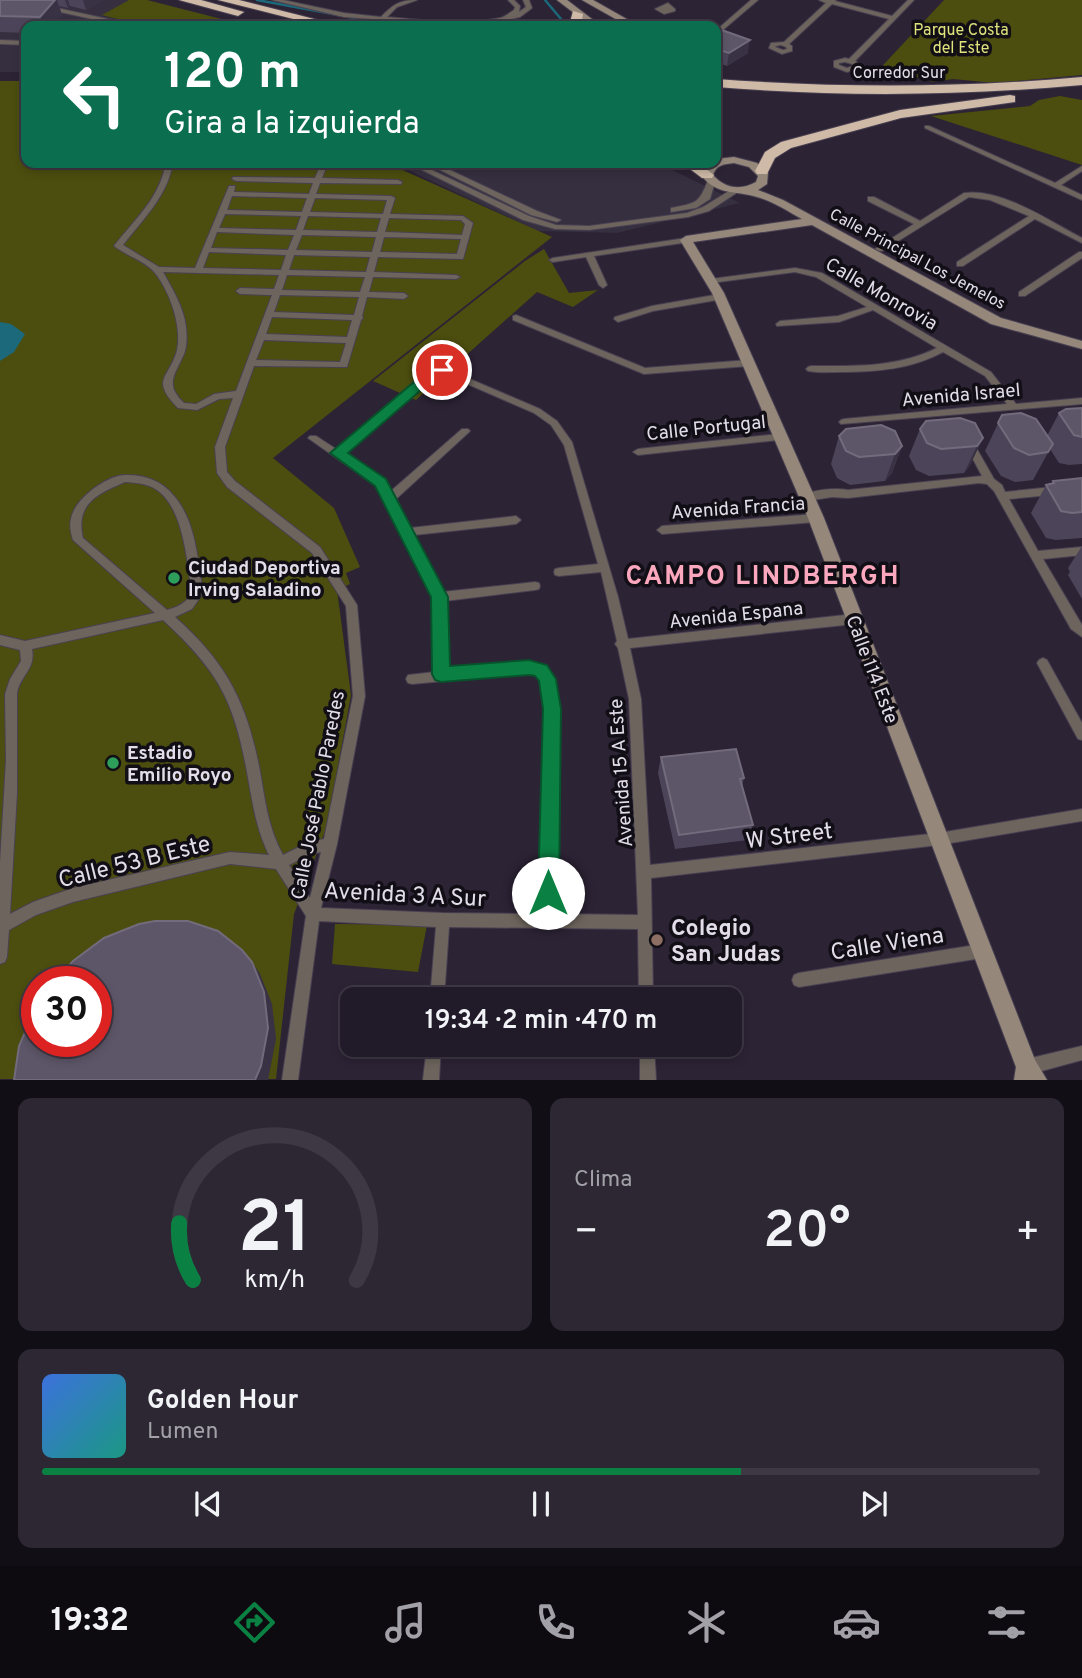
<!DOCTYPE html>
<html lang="es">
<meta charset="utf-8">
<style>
body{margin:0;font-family:Overpass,sans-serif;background:#2d2734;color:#f1f3f6;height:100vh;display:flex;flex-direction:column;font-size:26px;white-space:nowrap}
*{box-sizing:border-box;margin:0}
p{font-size:23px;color:#a2a1a8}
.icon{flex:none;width:38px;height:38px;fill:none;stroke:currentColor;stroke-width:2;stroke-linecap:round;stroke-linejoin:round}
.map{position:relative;height:1080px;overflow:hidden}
.drawer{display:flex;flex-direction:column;gap:18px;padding:18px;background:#120e16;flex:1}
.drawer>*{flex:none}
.top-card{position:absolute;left:21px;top:21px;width:700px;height:147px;border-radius:14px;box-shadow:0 4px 10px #0003,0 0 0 2px #3e3845;background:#0b6e4f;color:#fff;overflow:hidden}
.speed{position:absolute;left:21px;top:966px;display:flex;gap:14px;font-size:35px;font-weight:700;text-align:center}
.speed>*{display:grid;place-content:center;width:91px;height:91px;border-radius:50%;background:#211a28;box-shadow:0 4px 10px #0003,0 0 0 2px #3e3845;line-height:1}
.speed .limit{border:10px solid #d22;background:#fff;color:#111}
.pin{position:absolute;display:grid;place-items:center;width:60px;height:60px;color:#fff;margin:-30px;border:4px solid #fff;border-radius:50%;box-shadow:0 2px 7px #0007}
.me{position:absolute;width:77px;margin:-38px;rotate:0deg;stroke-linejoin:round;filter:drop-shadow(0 0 5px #0008)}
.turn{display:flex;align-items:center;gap:24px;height:147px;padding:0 28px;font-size:32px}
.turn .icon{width:91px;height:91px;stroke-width:2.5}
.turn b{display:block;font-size:49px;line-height:60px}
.big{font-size:52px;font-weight:600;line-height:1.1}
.drawer .card{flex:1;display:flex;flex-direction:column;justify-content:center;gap:10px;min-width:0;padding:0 24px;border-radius:14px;background:#2d2734}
.drawer .dial{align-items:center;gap:0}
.dial svg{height:182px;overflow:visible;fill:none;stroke:#3e3845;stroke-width:7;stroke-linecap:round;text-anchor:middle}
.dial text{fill:#f1f3f6;stroke:none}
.song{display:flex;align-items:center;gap:21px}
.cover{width:84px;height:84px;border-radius:10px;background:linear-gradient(135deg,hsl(220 70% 55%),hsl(170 70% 35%))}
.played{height:7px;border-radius:4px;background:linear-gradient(90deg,#0b8043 70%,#3e3845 70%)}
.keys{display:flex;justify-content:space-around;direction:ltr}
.heat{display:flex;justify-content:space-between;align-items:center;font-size:38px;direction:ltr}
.drawer .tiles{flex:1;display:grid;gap:18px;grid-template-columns:1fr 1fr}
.card:last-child{grid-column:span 2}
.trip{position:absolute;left:340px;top:987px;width:402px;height:70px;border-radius:14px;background:#211a28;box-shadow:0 4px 10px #0003,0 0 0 2px #3e3845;font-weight:600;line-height:70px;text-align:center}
.menu{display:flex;height:112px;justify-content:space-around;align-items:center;background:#0d0a10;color:#a2a1a8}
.menu .icon{width:49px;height:49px}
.menu .current{color:#0b8043}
.menu b{font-size:32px;color:#f1f3f6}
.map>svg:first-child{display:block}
.commercial{fill:#352f3f}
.green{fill:#4c4e0f;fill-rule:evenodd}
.water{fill:#1b697b}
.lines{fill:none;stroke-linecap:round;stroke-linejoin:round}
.stream{stroke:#1b697b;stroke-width:2.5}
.street-casing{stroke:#494152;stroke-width:2}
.secondary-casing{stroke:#494152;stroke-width:2}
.highway-casing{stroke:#494152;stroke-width:2}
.street{fill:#6d655d;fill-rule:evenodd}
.secondary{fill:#95887b;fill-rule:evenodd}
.highway{fill:#cfbaa7;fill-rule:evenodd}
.wall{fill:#4c4559}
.shaded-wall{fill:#393144}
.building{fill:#5d5668;stroke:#726b7c;stroke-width:2}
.route{fill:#0b8043;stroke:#07532c;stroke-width:2}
.leisure-dot{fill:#2e9e5b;stroke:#120e16;stroke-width:2.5}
.education-dot{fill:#8d6e63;stroke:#120e16;stroke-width:2.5}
.labels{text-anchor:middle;stroke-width:7;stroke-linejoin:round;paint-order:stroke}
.far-park-label{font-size:16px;fill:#dfe37c;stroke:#120e16}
.far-street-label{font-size:16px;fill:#e3dde9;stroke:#120e16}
.street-label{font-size:19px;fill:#e3dde9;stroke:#120e16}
.poi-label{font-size:19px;font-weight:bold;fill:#e3dde9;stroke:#120e16;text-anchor:start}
.near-street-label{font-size:23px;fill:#e3dde9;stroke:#120e16}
.near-poi-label{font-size:23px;font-weight:bold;fill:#e3dde9;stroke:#120e16;text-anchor:start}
.district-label{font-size:26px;font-weight:bold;letter-spacing:2px;fill:#fba8be;stroke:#120e16}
</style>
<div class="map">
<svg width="1082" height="1080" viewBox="0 0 1082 1080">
<rect width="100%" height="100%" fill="#2c2335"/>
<g class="commercial">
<polygon points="0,0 147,0 250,26 26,26 26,72 0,72"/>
<polygon points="393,163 658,163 740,203 617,233 538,231"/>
</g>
<g class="green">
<path d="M129 0H147L225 20C187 36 141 25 102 15Z"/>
<polygon points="944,0 1082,0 1082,75 995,83 953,79 932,82 928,77 871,78"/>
<path d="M0 81H26V163H387L552 237 273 458 334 508 360 567 346 573 350 584 337 590 351 695 327 826 294 914 276 1079H0ZM37 982H96V1041H37Z"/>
<polygon points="1060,96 1082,100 1082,165 931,116 1030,106 1039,100"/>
<polygon points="544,249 569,293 598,290 573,307 537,292 416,400 373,381 525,261"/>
<polygon points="335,924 427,925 418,972 332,964"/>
</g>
<polygon class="water" points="0,322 11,324 25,334 14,352 0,361"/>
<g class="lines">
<g class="stream">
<polyline points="257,0 398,26 502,26"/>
<polyline points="545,0 561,19 561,24 557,26"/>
</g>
<g class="street-casing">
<g id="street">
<path d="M272 0H283L344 13 381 17C393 5 399 0 417 0L397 7 387 17C421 20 467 25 500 18 505 17 509 13 514 10L515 7 508 0H514L520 6 519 12 526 7 523 0H529L532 8 520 17 498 22 442 24 344 17Z"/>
<polygon points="751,0 758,0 724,29 720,29 720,27"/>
<path d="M819 0H836L835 1 892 16 908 0H914L855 61 858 63 859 68 847 72 834 67V61L845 58 849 59 889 19 832 4 789 44 792 46V51L782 54 769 48 771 43 784 42 826 3ZM781 45 786 47 787 49 783 50 775 47 776 46ZM845 62 852 64 853 66 847 68 839 65V63Z"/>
<polygon points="668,3 675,9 675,11 664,14 655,9"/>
<polygon points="48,6 131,24 134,26 124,26 46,9 45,8"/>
<polygon points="0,40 26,41 26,45 0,44"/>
<polygon points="925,126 929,126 1055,183 1082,166 1082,171 1061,185 1082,195 1082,200 925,128"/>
<path d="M166 163H173C167 197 143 219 123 245L159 267 195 268 229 186H235L234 192 309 194 313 183 236 181 232 179 233 177 315 178 319 168 242 166H239V163H327L388 165V169H385L326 168 322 178 398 180 402 182 401 184 320 183 316 194 391 196 395 198 390 214 463 216 473 223 463 259 378 257 374 272 456 275 460 277 456 279 373 277 369 292 404 293 408 296 404 299 367 297 362 316 363 318 361 320 347 367 254 366 225 447 227 472 235 481 320 547 357 605 365 696 337 844 321 908 443 913 542 914 546 709 542 681 538 674 529 673 412 684 408 683 406 679 408 675 435 672 434 597 386 500 376 486 308 438 310 436H316L336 449 429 372 442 367 540 409 557 421 572 442 618 597 628 639 854 614 858 616 860 619 858 622 854 624 630 648 641 699 650 865 939 833 1082 809V821L939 845 651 878 653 999H639L638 929 449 927 444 999H430L436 927 319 921 298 1080H282L306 916 276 869 230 864 73 902 36 915 9 930 7 957 5 962 0 964V863L6 760 5 694 10 679 21 661 20 650 0 645V635L25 641 155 613 73 540C71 533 69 526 71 519 74 499 108 474 127 475 146 475 162 481 174 496 196 521 198 562 203 593L192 609 175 617C227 663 247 703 260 771 265 800 268 828 283 855L309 842 324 839 353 696 346 606 312 553 227 487 217 473 215 447 233 398 219 399 197 410 178 408C149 379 170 378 177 350 182 326 170 292 155 273 147 262 125 255 114 246 136 218 159 199 166 163ZM232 196 307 198 302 212 227 210ZM315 198 387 200 383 214 310 212ZM225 214 301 216 296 230 219 228ZM308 216 381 218 377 232 303 230ZM389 218 461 220 465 224 462 235 385 232ZM217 232 294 235 288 250 211 248ZM302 235 376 237 372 252 296 250ZM384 237 461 239 457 254 380 252ZM209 252 286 255 281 270 203 268ZM294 255 370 257 366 272 289 270ZM163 272 279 275 274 289 240 288 236 291 240 294 272 295 236 391 214 394 196 404 184 403C164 384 175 375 184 354 187 347 187 335 186 327 184 308 172 288 163 272ZM287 275 365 277 360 292 282 290ZM280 295 359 297 354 315 274 312ZM272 317 352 320 347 337 266 334ZM264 340 346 343 340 362 256 360ZM442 373 534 413 551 425 564 445 598 564 559 568 555 569 554 572 555 575 559 576 601 572 617 641 615 644 618 648 629 699 638 915 556 914 558 709C556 696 557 676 546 667 535 658 464 669 447 671L445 601 535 590 539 589 540 586 539 583 535 582 442 592 414 535 516 524 521 520 516 516 410 528 396 499 468 433 470 431 468 429H462L391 491 384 480 344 454 435 376ZM125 482C136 483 147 483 157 490 184 509 187 562 192 593 186 603 178 607 167 610L83 538C75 504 97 494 125 482ZM163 620C215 668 233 697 246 767 252 798 255 827 269 855L230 852 73 888 33 902 10 914 17 793V694C19 676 36 670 32 649ZM321 852 310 898 289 865 311 854Z"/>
<polygon points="408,163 417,163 529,216 556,225 589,226 687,213 703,207 734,188 741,190 709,211 688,217 589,230 555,229 523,220"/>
<polygon points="426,163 435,163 537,211 561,220 557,222 531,215"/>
<path d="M708 180 715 182 710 199 696 208 671 212V208C696 203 699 204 708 180Z"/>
<path d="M964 193C1002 188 1049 221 1082 238V243L1035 219 963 266H957V262L1029 216 990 200 969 197 882 251H879L875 249 914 224 868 201V197H874L920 221Z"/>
<polygon points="686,238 690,240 689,242 594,256 607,285 603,288 599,285 586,257 553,262 549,260 553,258"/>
<polygon points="1079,252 1082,252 1082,258 1025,296 1019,296 1019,292"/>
<path d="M795 268 822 273 991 372 1016 404 1082 398V404L841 424 839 422 841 420 844 419 1007 404 985 376 943 352C911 369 877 372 841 372 830 372 819 373 808 371L806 369 808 367 811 366C854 366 897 368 937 348L873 310 839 322 777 326 776 324 780 321 838 316 867 307 816 277 795 272 711 283 707 281 711 279Z"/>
<polygon points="720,294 723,295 723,299 653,311 618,322 614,319 615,317 652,306"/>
<polygon points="516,315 645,368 749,360 753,363 749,366 644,374 513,320 513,316"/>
<polygon points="779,434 784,437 779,440 638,455 633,452 638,449"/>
<path d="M971 443 974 444 994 479 1002 485 1005 492 1082 484V492L1009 499 1038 551 1082 547V555L1043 559 1082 625V637L1071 629 994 491 987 484 979 483 848 498 832 497 807 501 802 497C812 489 835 488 848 490L982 476 966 446Z"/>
<polygon points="816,514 821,518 816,522 662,534 657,530 662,526"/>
<polygon points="1043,658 1047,660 1082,723 1082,740 1078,739 1037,663 1039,660"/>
<polygon points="982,944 987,946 989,951 987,956 982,958 799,987 794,985 792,980 794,975 799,973"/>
<polygon points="427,1045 441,1045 439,1080 423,1080"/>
<polygon points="640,1045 654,1045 656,1080 640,1080"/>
<polygon points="1082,1046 1082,1060 1027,1075 1022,1072 1019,1067 1022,1062 1027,1059"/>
</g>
</g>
<g class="secondary-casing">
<g id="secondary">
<polygon points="557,0 567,0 601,26 591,26"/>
<polygon points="582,0 593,0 639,26 628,26"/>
<path d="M734 157 757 163 768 173 767 184 758 190 783 200 1001 318 1082 341V349L991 324 812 225 693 242 724 293 824 518 1035 1060 1047 1080H1014L1016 1067 808 518 712 293 680 240 686 236 802 219C787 211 773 201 757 197 735 190 717 196 701 175L706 165 716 163V159ZM734 163 749 167 758 176 756 182C740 191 724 188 713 175 716 165 724 164 734 163Z"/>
</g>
</g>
<g class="highway-casing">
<g id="highway">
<polygon points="179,0 201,0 244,12 238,16"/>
<polygon points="218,0 239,0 342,26 321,26"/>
<polygon points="573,11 583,14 581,26 569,26"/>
<path d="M1082 77V85C960 96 838 97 716 87V79C838 88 960 88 1082 77Z"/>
<polygon points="1010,95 1015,96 1015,102 901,118 791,148 775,158 767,174 757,174 755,171 765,152 781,142 900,110"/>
<polygon points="682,163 698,163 714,175 712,178 702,178"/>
</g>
</g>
<use href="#street" class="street"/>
<use href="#secondary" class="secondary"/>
<use href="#highway" class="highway"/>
</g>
<g class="wall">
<polygon points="0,0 103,0 86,10 70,6 68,8 59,6 62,15 52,26 26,26 26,33 0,32"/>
<polygon points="716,28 748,53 727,66 716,62"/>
<polygon points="1082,408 1082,464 1069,465 1059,463 1050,449 1033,480 1015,482 1001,476 985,451 1002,415 1047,436 1059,413"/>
<polygon points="920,429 983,438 970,465 964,473 929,476 916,470 909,456"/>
<polygon points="839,436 902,446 892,473 885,481 850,485 837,478 831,464"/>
<polygon points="1082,478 1082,538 1056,540 1046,538 1031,513 1046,485 1051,484 1053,481"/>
<polygon points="1082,546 1082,599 1068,575 1070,572 1068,568"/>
<polygon points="661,757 744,778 742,786 753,825 748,840 675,849 658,773"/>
</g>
<g class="shaded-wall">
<polygon points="55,0 57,0 62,15 52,26 44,26 40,17"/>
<polygon points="65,0 68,0 70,6 68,8"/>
<polygon points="83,0 103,0 86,10"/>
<polygon points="750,40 748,53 727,66 729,53"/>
<polygon points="983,438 970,465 964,473 977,446"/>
<polygon points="902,446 892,473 885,481 895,454"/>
<polygon points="252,962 260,974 272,1004 276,1039 268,1080 255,1080"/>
</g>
<g class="building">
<polygon points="0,0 55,0 40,17 0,16"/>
<polygon points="698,22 710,26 691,26"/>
<polygon points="716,28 750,40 729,53 716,49"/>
<polygon points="1082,408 1082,437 1074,435 1059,413 1066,409"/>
<polygon points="1021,413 1036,419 1053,444 1048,452 1029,455 1014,448 998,423 1002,415"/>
<polygon points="960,418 975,423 983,438 977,446 941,449 927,443 920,429 926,421"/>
<polygon points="881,425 895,431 902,446 895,454 859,457 846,451 839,436 846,429"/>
<polygon points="1082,478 1082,512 1072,513 1061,511 1046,485 1054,483 1053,481"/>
<polygon points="736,749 744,778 740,779 753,825 679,835 661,757"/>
<polygon points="155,921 188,921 218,931 242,950 252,962 264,992 268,1028 261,1066 255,1080 14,1080 19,1046 37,1005 37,1041 96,1041 96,982 54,982 73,961 104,938 139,924"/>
</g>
<polygon class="route" points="442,366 446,367 446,373 436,377 348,453 386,479 448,597 450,666 529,660 547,665 556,679 561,709 559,893 556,900 548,903 541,900 538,893 543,709 539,681 535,676 529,675 441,682 435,680 432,674 431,597 375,486 330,453 427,371"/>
<g class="leisure-dot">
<circle cx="174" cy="578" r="7"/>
<circle cx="113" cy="763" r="7"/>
</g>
<circle class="education-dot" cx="657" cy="940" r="7"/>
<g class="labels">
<g class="far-park-label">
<text x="961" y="35">Parque Costa<tspan x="961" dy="18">del Este</tspan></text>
</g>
<g class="far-street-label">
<text x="899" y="78">Corredor Sur</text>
<text transform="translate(918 258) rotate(28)" y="6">Calle Principal Los Jemelos</text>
</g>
<g class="street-label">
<text transform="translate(882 293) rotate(30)" y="7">Calle Monrovia</text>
<text transform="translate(961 394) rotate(-5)" y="7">Avenida Israel</text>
<text transform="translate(706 427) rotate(-6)" y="7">Calle Portugal</text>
<text transform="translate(738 507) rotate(-4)" y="7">Avenida Francia</text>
<text transform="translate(736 614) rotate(-6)" y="7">Avenida Espana</text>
<text transform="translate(873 669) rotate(69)" y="7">Calle 114 Este</text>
<text transform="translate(620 773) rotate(-94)" y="7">Avenida 15 A Este</text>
<text transform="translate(317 795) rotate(-79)" y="7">Calle José Pablo Paredes</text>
</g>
<g class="poi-label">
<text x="188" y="574">Ciudad Deportiva<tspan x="188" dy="22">Irving Saladino</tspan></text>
<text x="127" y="759">Estadio<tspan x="127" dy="22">Emilio Royo</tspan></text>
</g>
<g class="near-street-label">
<text transform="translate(789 835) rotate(-7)" y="8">W Street</text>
<text transform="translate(134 861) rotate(-14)" y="8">Calle 53 B Este</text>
<text transform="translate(405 894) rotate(3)" y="8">Avenida 3 A Sur</text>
<text transform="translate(887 943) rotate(-9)" y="8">Calle Viena</text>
</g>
<g class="near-poi-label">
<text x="671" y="935">Colegio<tspan x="671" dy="26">San Judas</tspan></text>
</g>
<g class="district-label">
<text x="763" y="584">CAMPO LINDBERGH</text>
</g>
</g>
</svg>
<div class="speed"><div class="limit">30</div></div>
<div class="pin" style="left:442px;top:370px;background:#d93025"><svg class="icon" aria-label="arrive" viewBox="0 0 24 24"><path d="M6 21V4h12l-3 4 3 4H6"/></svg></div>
<svg class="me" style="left:548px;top:893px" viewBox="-20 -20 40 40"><circle r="19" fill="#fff"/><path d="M0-13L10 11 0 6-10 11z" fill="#0b8043"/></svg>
<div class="trip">19:34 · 2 min · 470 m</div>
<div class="top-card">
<div class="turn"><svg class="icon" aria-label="left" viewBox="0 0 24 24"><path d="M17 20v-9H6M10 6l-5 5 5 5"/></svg><div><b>120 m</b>Gira a la izquierda</div></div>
</div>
</div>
<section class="drawer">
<div class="tiles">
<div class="card dial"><svg viewBox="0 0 100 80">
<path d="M14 69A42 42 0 1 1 86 69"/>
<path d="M14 69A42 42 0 0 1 8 44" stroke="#0b8043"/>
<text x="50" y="56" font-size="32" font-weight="700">21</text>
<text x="50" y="72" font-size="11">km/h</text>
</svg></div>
<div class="card"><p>Clima</p>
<div class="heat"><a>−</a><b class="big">20°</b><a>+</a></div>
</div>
<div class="card">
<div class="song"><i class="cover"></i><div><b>Golden Hour</b><p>Lumen</p></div></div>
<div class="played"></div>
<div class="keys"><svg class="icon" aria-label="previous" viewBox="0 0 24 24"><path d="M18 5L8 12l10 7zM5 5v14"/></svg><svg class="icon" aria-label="pause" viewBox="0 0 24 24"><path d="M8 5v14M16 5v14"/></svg><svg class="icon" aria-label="next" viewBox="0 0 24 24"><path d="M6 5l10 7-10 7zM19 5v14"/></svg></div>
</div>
</div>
</section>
<nav class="menu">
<b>19:32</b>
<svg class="icon current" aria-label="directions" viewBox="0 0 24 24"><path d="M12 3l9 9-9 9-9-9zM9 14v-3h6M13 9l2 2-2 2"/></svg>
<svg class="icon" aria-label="music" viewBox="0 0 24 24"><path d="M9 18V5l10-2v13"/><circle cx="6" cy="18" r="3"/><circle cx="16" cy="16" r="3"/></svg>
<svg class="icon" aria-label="phone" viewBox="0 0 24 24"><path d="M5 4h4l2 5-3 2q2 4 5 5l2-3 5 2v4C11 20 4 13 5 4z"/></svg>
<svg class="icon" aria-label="climate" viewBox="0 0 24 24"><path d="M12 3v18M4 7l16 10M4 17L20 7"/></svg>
<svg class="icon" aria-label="car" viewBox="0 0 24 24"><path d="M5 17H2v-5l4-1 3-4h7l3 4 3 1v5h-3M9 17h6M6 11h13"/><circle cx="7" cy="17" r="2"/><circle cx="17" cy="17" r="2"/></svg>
<svg class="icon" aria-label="filters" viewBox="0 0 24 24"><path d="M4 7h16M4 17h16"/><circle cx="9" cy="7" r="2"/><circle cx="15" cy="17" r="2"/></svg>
</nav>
